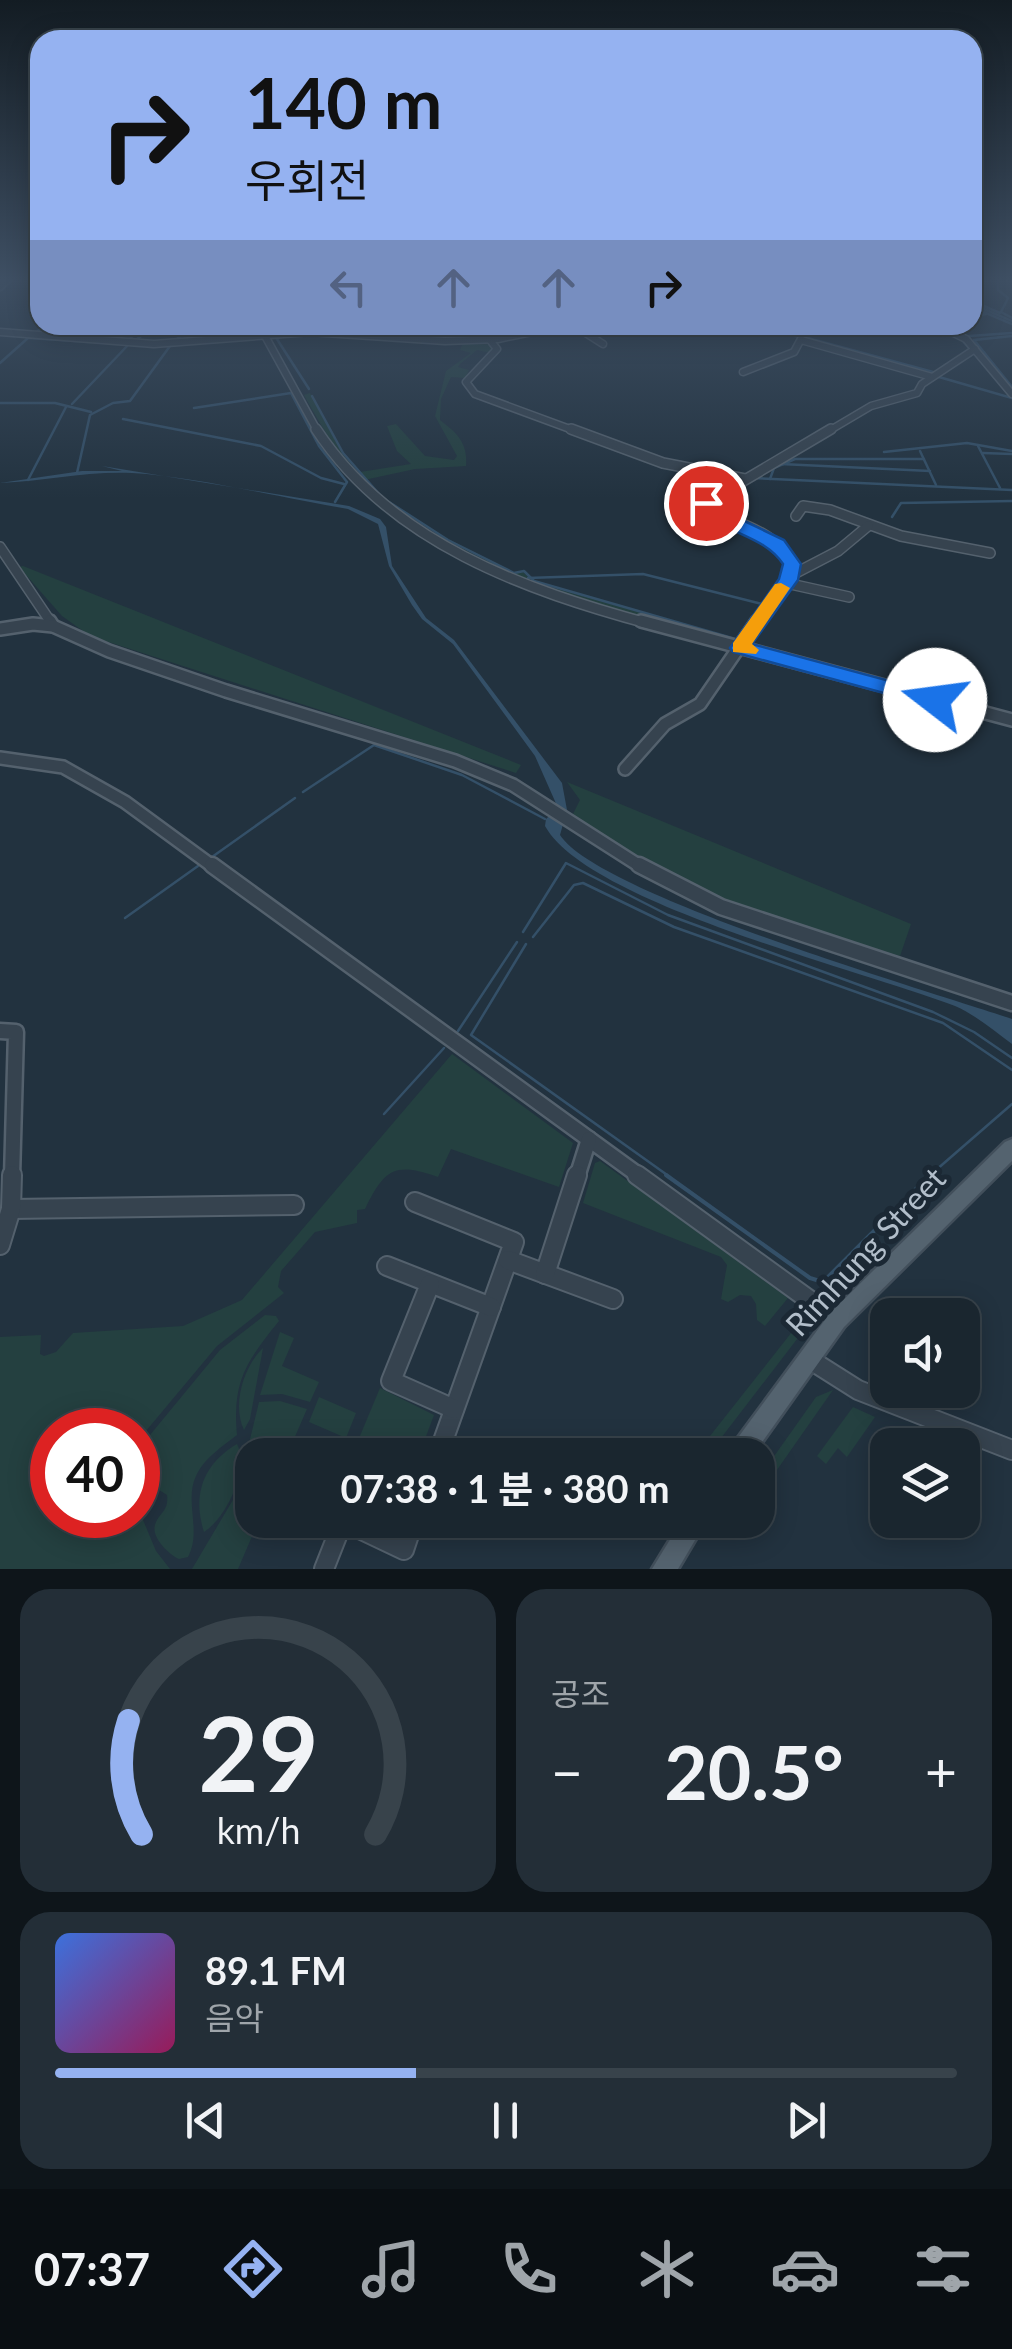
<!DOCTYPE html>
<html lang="ko">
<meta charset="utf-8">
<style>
body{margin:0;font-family:Lato,"Noto Sans KR",sans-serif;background:#232e37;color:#f1f3f6;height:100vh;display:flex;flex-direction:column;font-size:38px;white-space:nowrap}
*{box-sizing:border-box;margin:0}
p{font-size:32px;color:#9fa5aa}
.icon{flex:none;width:55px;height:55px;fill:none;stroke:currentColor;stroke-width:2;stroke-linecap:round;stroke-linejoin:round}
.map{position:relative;height:1569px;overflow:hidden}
.drawer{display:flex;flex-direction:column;gap:20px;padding:20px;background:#0e151a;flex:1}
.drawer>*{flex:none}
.hud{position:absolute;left:30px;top:30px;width:952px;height:305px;border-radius:30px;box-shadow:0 5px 25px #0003,0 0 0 2px #38434b;background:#95b2f1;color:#111;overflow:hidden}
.controls{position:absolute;left:870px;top:1298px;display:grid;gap:20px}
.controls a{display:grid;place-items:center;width:110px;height:110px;border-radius:20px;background:#1a262f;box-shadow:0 5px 25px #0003,0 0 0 2px #38434b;font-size:50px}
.speed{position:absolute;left:30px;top:1408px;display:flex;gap:20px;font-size:50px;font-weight:700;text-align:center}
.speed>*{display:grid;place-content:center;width:130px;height:130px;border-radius:50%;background:#1a262f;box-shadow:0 5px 25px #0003,0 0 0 2px #38434b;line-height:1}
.speed .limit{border:15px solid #d22;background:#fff;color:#111}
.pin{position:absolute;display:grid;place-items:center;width:85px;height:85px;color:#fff;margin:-42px;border:5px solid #fff;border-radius:50%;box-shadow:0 2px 10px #0007}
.me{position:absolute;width:110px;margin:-55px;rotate:285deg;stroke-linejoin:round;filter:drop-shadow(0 0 8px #0008)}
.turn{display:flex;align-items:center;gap:35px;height:210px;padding:0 50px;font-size:45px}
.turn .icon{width:130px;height:130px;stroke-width:2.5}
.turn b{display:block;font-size:70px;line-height:85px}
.lanes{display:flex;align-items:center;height:95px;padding:0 50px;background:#0003;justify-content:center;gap:50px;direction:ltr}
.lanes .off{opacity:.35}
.big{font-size:75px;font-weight:700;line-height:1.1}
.drawer .tile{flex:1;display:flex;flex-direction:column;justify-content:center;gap:15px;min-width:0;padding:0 35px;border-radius:30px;background:#232e37}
.drawer .dial{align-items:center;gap:0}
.dial svg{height:260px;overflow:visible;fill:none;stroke:#38434b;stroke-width:7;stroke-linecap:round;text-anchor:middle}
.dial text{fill:#f1f3f6;stroke:none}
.song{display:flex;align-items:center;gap:30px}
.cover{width:120px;height:120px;border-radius:15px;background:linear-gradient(135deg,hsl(220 70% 55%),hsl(330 70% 35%))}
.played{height:10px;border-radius:5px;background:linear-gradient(90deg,#95b2f1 40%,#38434b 40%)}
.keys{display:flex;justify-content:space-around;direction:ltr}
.heat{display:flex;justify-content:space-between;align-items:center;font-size:55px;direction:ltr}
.drawer .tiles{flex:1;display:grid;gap:20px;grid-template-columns:1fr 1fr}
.tile:last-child{grid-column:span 2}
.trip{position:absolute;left:235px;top:1438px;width:540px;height:100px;border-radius:30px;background:#1a262f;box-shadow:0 5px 25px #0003,0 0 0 2px #38434b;font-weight:700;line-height:100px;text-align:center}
.menu{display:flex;height:160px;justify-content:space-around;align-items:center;background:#0a0f13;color:#9fa5aa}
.menu .icon{width:70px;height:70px}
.menu .active{color:#95b2f1}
.menu b{font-size:45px;color:#f1f3f6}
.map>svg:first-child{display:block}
.green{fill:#244040}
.water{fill:#345068}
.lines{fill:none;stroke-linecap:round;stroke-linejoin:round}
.stream-far1{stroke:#345068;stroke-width:2.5}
.stream{stroke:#345068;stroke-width:4}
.minor-far4-casing{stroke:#54616d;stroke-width:9}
.minor-far3-casing{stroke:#54616d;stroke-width:12}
.minor-far2-casing{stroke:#54616d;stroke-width:16}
.minor-far1-casing{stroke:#54616d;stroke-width:19}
.minor-casing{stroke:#54616d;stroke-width:22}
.major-casing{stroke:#424f5b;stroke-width:5}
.minor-far4{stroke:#36434f;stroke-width:6}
.minor-far3{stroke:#36434f;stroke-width:9}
.minor-far2{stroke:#36434f;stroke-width:11}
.minor-far1{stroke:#36434f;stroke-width:14}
.minor{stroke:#36434f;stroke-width:18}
.major{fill:#54636f;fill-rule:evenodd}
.route{fill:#1a73e8;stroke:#114b97;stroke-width:2.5}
.slow{fill:#f59e0b}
.labels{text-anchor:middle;stroke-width:10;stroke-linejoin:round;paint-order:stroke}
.near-street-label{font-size:32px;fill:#b2beca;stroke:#1b2834}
</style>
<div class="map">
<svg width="1012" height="1569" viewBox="0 0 1012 1569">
<rect width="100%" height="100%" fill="#22323f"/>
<g class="green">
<path d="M463 343 487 344 493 349 490 353 477 350 460 364 458 367 469 370 465 378 451 377 441 399 440 420C457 433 468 443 466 466L415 469 364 480C406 521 460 550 514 573L523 572 533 582 740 641 738 645C614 611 473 584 375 494 344 466 324 431 304 395L310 393 342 453 363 479 360 472 411 464 397 451 387 426 396 424 425 456 454 460 457 456 435 416 446 371 471 353 460 350Z"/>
<polygon points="23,566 521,765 516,773 90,636 62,616 19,567"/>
<polygon points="567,782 911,924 900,956 730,904 660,871 572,816 580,800"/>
<path d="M452 1054 573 1143 559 1187 451 1149 438 1177C395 1162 385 1168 365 1209L357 1210V1223L315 1232 281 1271 278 1287 284 1293 217 1346 146 1431 138 1428 52 1430V1515H138V1508L156 1551 170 1569H0V1337L41 1335 40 1354 44 1356 56 1352 73 1333 183 1326 242 1300Z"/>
<polygon points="600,1161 788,1298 765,1326 757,1320 756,1304 751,1296 740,1295 728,1302 721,1299 727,1265 721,1257 583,1203 595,1163"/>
<polygon points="810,1309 807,1326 708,1455 695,1455"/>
<path d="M265 1315 276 1316 279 1321C246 1362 232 1381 237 1435 223 1446 204 1458 196 1476 184 1501 202 1531 188 1557L179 1559C170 1555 151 1538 155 1525 159 1512 169 1512 167 1495L156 1488 143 1493 138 1458 147 1448 150 1435 220 1350Z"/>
<polygon points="280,1332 294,1338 282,1366 319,1382 310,1402 282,1394 260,1395"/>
<path d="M263 1348 250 1419 244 1430C232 1405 243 1367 263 1348Z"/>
<polygon points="380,1388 434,1415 419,1455 352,1455"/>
<polygon points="833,1390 765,1487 758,1498 758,1479 816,1397"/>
<polygon points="319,1397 356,1413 346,1438 309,1422"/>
<polygon points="280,1401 307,1409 287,1455 252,1455 252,1520 259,1520 238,1569 192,1569 237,1493 259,1402"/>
<polygon points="853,1407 875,1417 847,1457 838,1448 826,1464 817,1456"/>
<path d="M237 1444C250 1469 226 1518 204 1532 192 1495 203 1464 237 1444Z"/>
</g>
<path class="water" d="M102 466 349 506 380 519 386 527 392 566 426 618 454 640 562 783 567 810 560 835C599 895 929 991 1012 1019V1044C994 1031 976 1015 955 1006 865 971 588 904 545 826L546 819 558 808 535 756 453 644 422 619 412 605 389 566 378 524 348 509C281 498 199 477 132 473 87 471 45 481 0 483L82 471H122Z"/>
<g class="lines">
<g class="stream-far1">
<polyline points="998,279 998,290 1008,298 1001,312 1012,318"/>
<polyline points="972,301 1000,313"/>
<polyline points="972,304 1012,321"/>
<polyline points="972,307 1012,324"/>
<polyline points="972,317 986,314"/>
<polyline points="254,325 258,331 255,334"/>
<polyline points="519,325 527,331"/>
<polyline points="732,325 801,337"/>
<polyline points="800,325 795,327 803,336"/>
<polyline points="35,333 46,325"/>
<polyline points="275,336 309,389"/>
<polyline points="969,336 1012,333"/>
<polyline points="1012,336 974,340 1012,387"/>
<polyline points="804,337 933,372"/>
<polyline points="29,338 90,342"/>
<polyline points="108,338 119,325"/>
<polyline points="130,339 140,325"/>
<polyline points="177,339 195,325"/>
<polyline points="808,339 858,353"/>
<polyline points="961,339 969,348"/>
<polyline points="136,340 155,325"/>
<polyline points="975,354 1008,394"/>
<polyline points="0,363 28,338"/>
<polyline points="939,377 1012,398"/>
<polyline points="312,396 343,453 379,494"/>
<polyline points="0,403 55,403 91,412"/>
<polyline points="72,404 129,344"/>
<polyline points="194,408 291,393 319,446 347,482 335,502"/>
<polyline points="123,419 261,446 321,478 344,484"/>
<polyline points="978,446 1000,488"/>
<polyline points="920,451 936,485"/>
<polyline points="884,452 967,443 1012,451"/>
<polyline points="983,453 1012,454"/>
<polyline points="781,464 930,471"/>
<polyline points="77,473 90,415 113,403 130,401 170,346"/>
<polyline points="753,478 1012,490"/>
<polyline points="770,479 774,468 795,459 924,459"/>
<polyline points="28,480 66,407"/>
<polyline points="389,502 448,540 514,573 524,571 534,581 739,640"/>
<polyline points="892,517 901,503 1012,501"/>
<polyline points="528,578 643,574 762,604"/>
<polyline points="303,792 374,745 462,775 545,819"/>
<polyline points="212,857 295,798"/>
<polyline points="125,918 198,866"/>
<polyline points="523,932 566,863 668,915 933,1012 974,1032 1012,1058"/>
<polyline points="533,937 574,885 583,883 674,927 943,1023 1012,1070"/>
<polyline points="526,944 471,1035 670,1177"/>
<polyline points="458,1031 517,942"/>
<polyline points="384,1114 444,1048"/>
<polyline points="928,1177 1012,1104"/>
</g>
<polyline class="stream" points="666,1175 810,1278 823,1282 930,1175"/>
<g class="minor-far4-casing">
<g id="minor-far4">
<polyline points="0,287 8,279"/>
<polyline points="259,325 318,432"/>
<polyline points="573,325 603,344"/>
<polyline points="937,325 966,339 1012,394"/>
<polyline points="0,332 154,344 310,332 445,341 498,339 566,325"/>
<polyline points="490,340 497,349 466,382 475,394 578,432"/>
<polyline points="801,340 932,377"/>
<polyline points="743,372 794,352 801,339"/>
<polyline points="827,432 871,406 917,393 922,384 975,349"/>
</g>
</g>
<g class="minor-far3-casing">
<g id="minor-far3">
<path d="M316 429C391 543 525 590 650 624"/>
<polyline points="571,429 663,463 745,479"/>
<polyline points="796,516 803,506 830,510 901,536 990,553"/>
<polyline points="0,547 52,624"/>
<polyline points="790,576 838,551 868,526"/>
<polyline points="786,583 849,597"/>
<path d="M755 624 792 571C783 533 742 525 710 511L706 503 831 429"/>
</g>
</g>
<g class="minor-far2-casing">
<g id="minor-far2">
<polyline points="50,621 53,626"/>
<polyline points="641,621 1012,720"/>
<polyline points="0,629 33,624 53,626 109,651 226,691 455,761 513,785 643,868"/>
<polyline points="0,758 63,767 125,802 215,868"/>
<polyline points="625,769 665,724 700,704 757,621"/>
</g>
</g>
<g class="minor-far1-casing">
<g id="minor-far1">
<polyline points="212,865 641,1177"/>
<polyline points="639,865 721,907 1012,1003"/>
<polyline points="0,1031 16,1032 12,1177"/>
<polyline points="577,1177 589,1139"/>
</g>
</g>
<g class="minor-casing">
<g id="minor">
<polyline points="637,1175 837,1320"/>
<polyline points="415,1202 514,1242 438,1455"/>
<polyline points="11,1209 294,1205"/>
<polyline points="0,1245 11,1209 12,1175"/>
<polyline points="508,1260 613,1299"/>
<polyline points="387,1266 491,1307"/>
<polyline points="545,1274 577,1175"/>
<polyline points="430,1284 391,1381 454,1409"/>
<polyline points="809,1359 858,1390 1012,1450"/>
<polyline points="324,1569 343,1521 404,1550 414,1520"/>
</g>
</g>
<g class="major-casing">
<g id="major">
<polygon points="1012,1139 1012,1161 844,1327 753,1455 728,1455 731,1447 830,1313 1005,1142"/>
<polygon points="682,1520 707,1520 678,1569 652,1569"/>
</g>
</g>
<use href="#minor-far4" class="minor-far4"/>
<use href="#minor-far3" class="minor-far3"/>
<use href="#minor-far2" class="minor-far2"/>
<use href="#minor-far1" class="minor-far1"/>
<use href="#minor" class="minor"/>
<use href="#major" class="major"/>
</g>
<linearGradient id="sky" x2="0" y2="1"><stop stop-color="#131c23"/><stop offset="0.56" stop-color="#3e4f63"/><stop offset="1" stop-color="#3e4f63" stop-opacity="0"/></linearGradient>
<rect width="1012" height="499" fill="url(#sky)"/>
<path class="route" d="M700 500H712L717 508 784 540 801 564 798 580 752 644 942 695 945 700 942 705 935 707 733 652 730 648 779 579 783 564C762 532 714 533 698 503Z"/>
<polygon class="slow" points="781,583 790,588 752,644 759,650 756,654 733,652 733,643 775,584"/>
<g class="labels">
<g class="near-street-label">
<text transform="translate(866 1252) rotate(-47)" y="11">Rimhung Street</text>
</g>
</g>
</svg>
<div class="controls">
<a><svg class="icon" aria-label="sound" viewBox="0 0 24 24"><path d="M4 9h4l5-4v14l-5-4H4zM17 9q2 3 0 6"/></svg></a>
<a><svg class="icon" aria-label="layers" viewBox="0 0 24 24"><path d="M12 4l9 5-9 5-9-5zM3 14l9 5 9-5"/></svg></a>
</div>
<div class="speed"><div class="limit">40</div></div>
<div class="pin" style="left:706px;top:503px;background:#d93025"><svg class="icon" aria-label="arrive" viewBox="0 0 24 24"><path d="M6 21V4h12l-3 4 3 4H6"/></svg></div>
<svg class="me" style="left:935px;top:700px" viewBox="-20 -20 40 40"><circle r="19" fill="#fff"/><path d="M0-13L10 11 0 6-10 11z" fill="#1a73e8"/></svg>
<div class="trip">07:38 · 1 분 · 380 m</div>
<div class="hud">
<div class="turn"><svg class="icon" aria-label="right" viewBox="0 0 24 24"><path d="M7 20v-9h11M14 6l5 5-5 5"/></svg><div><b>140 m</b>우회전</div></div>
<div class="lanes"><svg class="icon off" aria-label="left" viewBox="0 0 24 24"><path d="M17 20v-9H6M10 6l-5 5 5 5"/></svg><svg class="icon off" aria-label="ahead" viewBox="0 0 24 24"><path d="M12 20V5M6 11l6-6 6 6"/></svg><svg class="icon off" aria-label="ahead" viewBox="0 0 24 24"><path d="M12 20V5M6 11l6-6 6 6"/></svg><svg class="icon" aria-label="right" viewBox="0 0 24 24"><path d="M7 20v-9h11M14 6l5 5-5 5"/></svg></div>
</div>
</div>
<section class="drawer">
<div class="tiles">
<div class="tile dial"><svg viewBox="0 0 100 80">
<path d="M14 69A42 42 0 1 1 86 69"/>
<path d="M14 69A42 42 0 0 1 10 34" stroke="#95b2f1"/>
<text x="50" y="56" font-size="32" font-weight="700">29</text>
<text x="50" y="72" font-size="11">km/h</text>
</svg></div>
<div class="tile"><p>공조</p>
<div class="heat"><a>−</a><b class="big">20.5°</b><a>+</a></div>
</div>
<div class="tile">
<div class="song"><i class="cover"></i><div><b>89.1 FM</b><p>음악</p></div></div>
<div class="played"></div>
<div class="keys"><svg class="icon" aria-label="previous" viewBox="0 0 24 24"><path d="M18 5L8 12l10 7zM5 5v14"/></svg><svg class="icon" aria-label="pause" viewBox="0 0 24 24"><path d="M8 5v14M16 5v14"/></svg><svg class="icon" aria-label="next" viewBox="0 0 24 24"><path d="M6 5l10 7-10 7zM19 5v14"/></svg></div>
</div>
</div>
</section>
<nav class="menu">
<b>07:37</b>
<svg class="icon active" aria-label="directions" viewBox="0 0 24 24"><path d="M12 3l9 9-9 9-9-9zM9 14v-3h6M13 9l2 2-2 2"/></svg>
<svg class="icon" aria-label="music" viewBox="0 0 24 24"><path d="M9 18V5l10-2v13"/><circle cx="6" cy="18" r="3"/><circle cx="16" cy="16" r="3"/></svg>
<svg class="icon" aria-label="phone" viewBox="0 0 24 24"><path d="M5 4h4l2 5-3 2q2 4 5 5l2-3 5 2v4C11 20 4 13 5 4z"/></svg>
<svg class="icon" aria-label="climate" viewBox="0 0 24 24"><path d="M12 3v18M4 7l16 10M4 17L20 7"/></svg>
<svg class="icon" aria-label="car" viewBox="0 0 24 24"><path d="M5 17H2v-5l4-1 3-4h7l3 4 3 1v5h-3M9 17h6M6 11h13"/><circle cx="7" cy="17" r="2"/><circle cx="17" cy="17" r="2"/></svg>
<svg class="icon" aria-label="filters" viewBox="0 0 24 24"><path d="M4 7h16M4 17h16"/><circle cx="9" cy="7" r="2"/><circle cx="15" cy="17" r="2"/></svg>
</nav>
